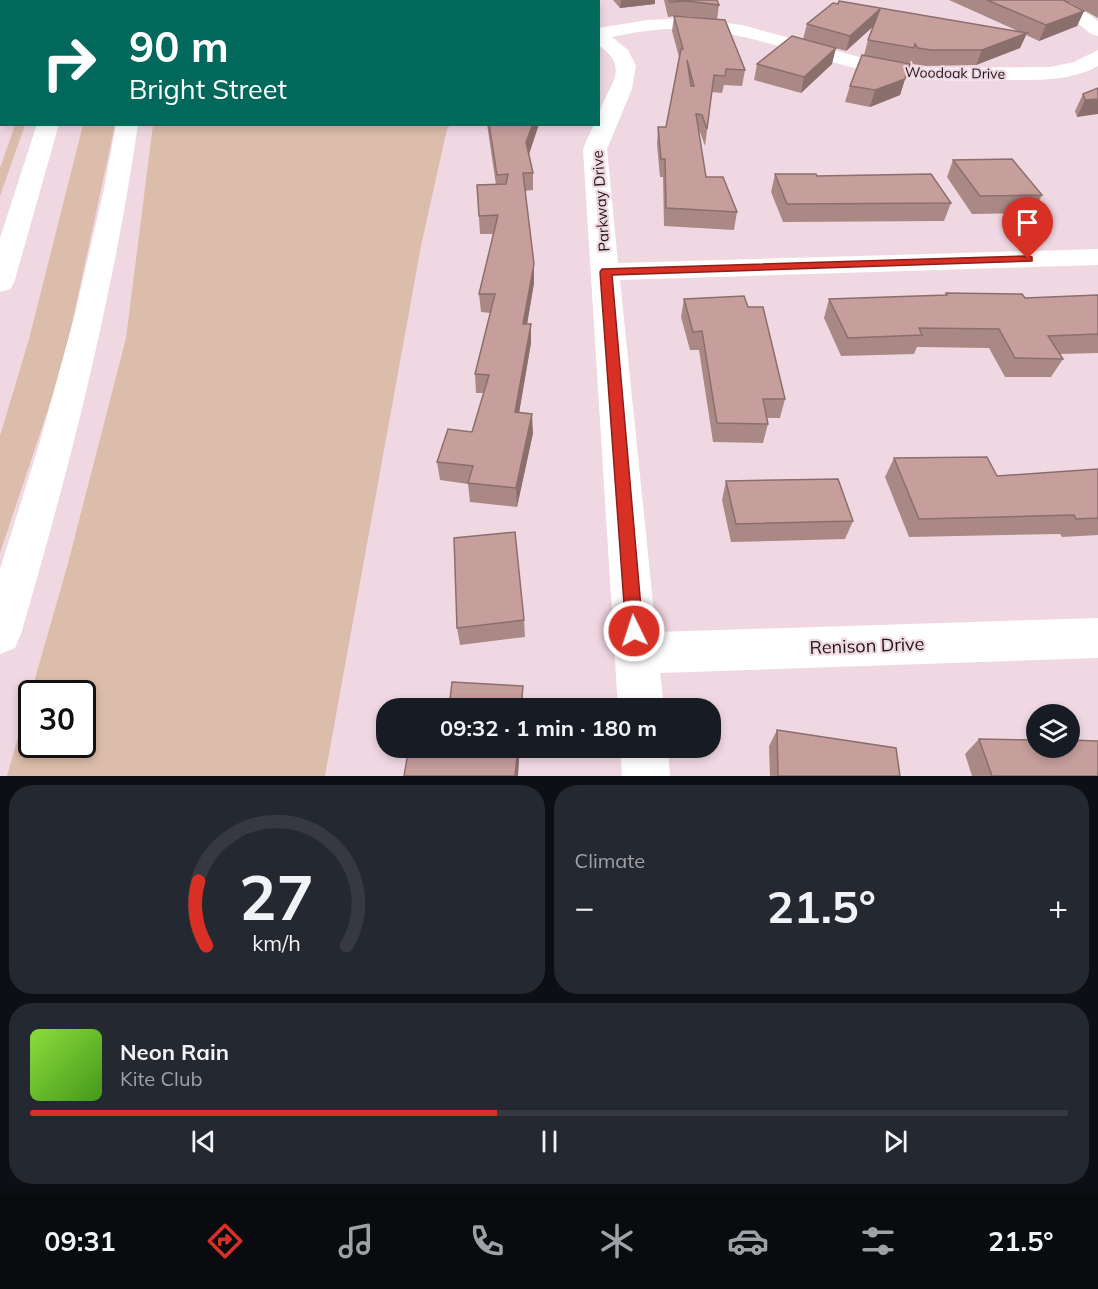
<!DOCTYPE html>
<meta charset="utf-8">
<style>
body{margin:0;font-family:Mulish,sans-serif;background:#242831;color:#f1f3f6;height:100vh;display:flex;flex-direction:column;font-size:22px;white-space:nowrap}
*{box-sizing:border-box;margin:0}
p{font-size:20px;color:#9ea1a6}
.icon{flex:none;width:33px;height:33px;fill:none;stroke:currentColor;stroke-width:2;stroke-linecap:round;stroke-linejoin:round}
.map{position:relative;height:776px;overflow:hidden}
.panel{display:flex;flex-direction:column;gap:9px;padding:9px;background:#0d0f14;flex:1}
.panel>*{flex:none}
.guide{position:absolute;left:0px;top:0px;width:600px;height:126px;box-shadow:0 3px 9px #0003;background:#00695c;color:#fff;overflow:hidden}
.buttons{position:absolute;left:1026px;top:704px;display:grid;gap:12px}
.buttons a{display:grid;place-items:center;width:54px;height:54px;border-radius:50%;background:#171b24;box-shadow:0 3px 9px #0003;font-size:30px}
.speed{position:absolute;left:18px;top:680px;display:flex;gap:12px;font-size:30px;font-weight:700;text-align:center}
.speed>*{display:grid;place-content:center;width:78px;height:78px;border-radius:50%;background:#171b24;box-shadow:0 3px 9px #0003;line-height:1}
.speed .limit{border:3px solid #111;border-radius:9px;background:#fff;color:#111}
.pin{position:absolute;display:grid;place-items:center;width:51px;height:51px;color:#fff;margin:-62px -26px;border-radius:50% 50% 50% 0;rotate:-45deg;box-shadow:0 0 6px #0007}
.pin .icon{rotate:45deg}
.me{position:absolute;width:66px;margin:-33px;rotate:356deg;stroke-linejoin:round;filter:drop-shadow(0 0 4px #0008)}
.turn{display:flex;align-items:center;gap:21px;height:126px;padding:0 30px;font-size:27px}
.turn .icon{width:78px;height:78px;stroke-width:2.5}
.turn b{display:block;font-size:42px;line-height:51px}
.big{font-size:45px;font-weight:700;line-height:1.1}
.panel .tile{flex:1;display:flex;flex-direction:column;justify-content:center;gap:9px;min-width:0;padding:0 21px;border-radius:24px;background:#242831}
.panel .dial{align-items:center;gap:0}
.dial svg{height:156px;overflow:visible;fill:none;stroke:#363941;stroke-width:7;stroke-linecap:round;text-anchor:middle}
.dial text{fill:#f1f3f6;stroke:none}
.song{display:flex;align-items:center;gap:18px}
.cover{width:72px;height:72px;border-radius:9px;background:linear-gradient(135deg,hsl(90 70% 55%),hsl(100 70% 35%))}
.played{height:6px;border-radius:3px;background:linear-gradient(90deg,#d93025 45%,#363941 45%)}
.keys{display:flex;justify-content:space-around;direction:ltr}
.heat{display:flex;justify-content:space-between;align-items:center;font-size:33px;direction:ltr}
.panel .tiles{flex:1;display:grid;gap:9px;grid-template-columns:1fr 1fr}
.tile:last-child{grid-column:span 2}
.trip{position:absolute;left:376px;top:698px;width:345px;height:60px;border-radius:24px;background:#171b24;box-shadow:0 3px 9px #0003;font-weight:700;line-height:60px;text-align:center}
.tabs{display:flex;height:96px;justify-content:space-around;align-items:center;background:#090b0e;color:#9ea1a6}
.tabs .icon{width:42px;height:42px}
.tabs .on{color:#d93025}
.tabs b{font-size:27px;color:#f1f3f6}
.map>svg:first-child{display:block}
.green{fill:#dcbdab;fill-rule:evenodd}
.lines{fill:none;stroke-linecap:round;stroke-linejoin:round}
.minor{fill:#fff;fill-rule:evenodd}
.highway{fill:#fff;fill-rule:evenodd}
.wall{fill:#aa8886;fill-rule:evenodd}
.shaded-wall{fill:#8b6f6d}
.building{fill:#c69e9c;stroke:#8b6f6d;stroke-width:1.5;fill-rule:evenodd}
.route{fill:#d93025;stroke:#8d1f18;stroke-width:1.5}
.labels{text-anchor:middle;stroke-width:4.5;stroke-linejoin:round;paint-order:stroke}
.far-street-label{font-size:14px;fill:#1d1519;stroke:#f0d8e2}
.street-label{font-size:15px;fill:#1d1519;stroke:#f0d8e2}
.near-street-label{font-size:18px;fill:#1d1519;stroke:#f0d8e2}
</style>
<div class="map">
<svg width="1098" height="776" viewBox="0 0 1098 776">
<rect width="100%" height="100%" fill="#f0d8e2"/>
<g class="green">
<polygon points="15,125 25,125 0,196 0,168"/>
<polygon points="83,125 115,125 63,365 0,553 0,436 29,339"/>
<path d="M153 125H450L447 129 421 246 325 776H7L67 567 126 338ZM32 693H82V744H32Z"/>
</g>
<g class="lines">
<g class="minor">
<polygon points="526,0 545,0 546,2 527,2"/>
<path d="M1039 0C1064 0 1078 6 1098 21V36L1091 34 1075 21 1042 4Z"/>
<path d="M685 18 742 25 870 60 926 68 1051 67 1074 62 1098 50V66C1071 81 1039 80 1009 80 963 81 917 82 872 72 809 59 750 31 685 29 661 28 636 32 612 37L628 50 636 66 632 89 607 149 618 263 1098 249V265L620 280 656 632 1098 618V658L660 673 664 708H618L583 149 594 124H598C598 92 638 71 598 45V28L648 20Z"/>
<polygon points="620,747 668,747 670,776 622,776"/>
</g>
<g class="highway">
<polygon points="22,0 40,0 21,2"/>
<rect x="76" y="0" width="18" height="2"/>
<rect x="137" y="0" width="18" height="2"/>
<polygon points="0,73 2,73 0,89"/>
<polygon points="37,124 59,124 14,283 10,289 0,292 0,238"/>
<path d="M116 124H138C113 298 70 466 21 634L15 648 0 654V569L39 445 74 318 104 189Z"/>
</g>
</g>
<g class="wall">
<polygon points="613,0 655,0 655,4 620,8"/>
<path d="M664 0H717L719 5 717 20 745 70 742 86 724 85 722 93 712 92 705 146 700 132 699 131 706 177 737 212 734 230 664 226 663 177H660L657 144 658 127H666L679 57 672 31 674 16 668 17ZM676 16H685L715 19Z"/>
<polygon points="949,0 1098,0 1098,18 1071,3 1066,2 1084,11 1077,26 1039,41 1026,35 1020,48 976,65 926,66 913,64 911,60 900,95 870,107 845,102 850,86 864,55 868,40 873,26 846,51 821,44 832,64 801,93 754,80 757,64 803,39 807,24 838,4 1018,31"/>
<polygon points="1083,94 1098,99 1077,117 1075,111"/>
<polygon points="487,124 539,124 529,154 533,173 533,190 525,191 534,283 527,324 531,324 531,343 519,412 533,433 517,507 470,502 468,484 440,480 437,462 472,432 484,393 476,393 475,374 490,313 481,312 479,294 494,234 480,234 477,185 496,185"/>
<polygon points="953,160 1042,195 1033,213 972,214 947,177"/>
<polygon points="775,174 817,176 951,203 944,221 783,222 771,192"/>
<polygon points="946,293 1025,298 1098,295 1098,353 1060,354 1063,359 1051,377 1005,377 989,348 917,347 914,354 841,356 824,318 829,299 945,295"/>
<polygon points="684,299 785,399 780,418 767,418 768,424 763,443 713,442 699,350 690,350 681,317"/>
<polygon points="894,458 997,476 1098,469 1098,535 1062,537 1060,534 909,537 885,477"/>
<polygon points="726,481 853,521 845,539 731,542 722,500"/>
<polygon points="524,620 525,637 460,645 457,628"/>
<polygon points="777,730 900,776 770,776 769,746"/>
<polygon points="979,739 1098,776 972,776 965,754"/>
</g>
<g class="shaded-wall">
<polygon points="621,0 655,0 655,4 620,8"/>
<polygon points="880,9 876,24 846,51 850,36"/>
<polygon points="1084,11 1077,26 1039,41 1046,25"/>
<polygon points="1027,33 1020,48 976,65 982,50"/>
<polygon points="836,48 832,64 801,93 804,77"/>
<polygon points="905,79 900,95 870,107 875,90"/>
<polygon points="1098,99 1098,114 1077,117 1085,100"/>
<polygon points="533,124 539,124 527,160 526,142"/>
<polygon points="534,264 534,283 524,342 523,324"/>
<polygon points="531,324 531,343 516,431 515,412"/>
<polygon points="532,414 533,433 517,507 516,488"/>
<polygon points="523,686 523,708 521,708"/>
<polygon points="518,747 520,747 518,776 515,776"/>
</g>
<g class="building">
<polygon points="669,0 717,0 719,5 687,1 670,2"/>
<polygon points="987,0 1063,0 1084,11 1046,25"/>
<polygon points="839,1 1027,33 982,50 931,50 918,48 915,44 914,48 868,40 880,9 850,36 807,24 833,3 838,4"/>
<path d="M674 16 725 20 745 70 726 69 725 76 714 75 707 129 702 115 696 114 706 177H723L737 212 666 208 665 159H661L658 127H666L681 49H683ZM687 60 694 86H691Z"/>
<polygon points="792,36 836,48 804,77 757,64"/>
<polygon points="862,55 910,64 905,79 875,90 850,86"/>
<polygon points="1098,88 1098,99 1085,100 1083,94"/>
<polygon points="489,124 533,124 526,142 533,173 523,173 534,264 523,324 531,324 515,412 532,414 516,488 468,483 473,466 437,462 448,429 472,432 489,375 475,374 495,294 479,294 498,215 479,216 477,185 506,184 508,174 497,175"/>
<polygon points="1012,159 1042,195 980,196 953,160"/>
<polygon points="775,174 816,174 817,176 931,174 951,203 787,204"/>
<polygon points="946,293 1022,294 1025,298 1098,295 1098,334 1048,336 1063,359 1015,358 999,329 919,328 922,335 848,338 829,299 947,295"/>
<polygon points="744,296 748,307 763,307 785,399 763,399 768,424 717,423 702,331 693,332 684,299"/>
<polygon points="987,457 997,476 1098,469 1098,518 1076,519 1074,515 919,519 894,458"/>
<polygon points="838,479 853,521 736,524 726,481"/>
<polygon points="515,532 524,620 457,628 454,538"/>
<polygon points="452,682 523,686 521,708 449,708"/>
<polygon points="777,730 896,748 900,776 778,776"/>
<polygon points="979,739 1036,740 1036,747 1070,747 1070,740 1098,741 1098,776 992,776"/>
<polygon points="409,747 518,747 515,776 404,776"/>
</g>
<polygon class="route" points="1028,256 1032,257 1032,261 612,275 643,631 641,637 634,639 628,637 626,631 600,272 602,269"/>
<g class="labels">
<g class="far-street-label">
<text transform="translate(955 73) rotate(1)" y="5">Woodoak Drive</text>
</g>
<g class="street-label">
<text transform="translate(601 201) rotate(-94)" y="5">Parkway Drive</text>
</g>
<g class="near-street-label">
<text transform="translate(867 646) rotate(-2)" y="6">Renison Drive</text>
</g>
</g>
</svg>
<div class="buttons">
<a><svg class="icon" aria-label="layers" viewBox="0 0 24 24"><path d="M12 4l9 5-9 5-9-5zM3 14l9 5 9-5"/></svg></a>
</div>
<div class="speed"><div class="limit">30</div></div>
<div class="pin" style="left:1028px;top:259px;background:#d93025"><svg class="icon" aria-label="arrive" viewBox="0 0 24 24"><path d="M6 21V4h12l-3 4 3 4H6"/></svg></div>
<svg class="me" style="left:634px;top:631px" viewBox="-20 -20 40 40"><circle r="17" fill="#d93025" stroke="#fff" stroke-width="3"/><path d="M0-11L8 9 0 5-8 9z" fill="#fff"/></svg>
<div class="trip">09:32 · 1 min · 180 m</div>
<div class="guide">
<div class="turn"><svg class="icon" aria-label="right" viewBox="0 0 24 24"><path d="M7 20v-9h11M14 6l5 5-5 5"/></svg><div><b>90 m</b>Bright Street</div></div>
</div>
</div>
<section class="panel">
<div class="tiles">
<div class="tile dial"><svg viewBox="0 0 100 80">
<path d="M14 69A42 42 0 1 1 86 69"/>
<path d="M14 69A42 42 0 0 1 10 36" stroke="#d93025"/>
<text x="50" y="56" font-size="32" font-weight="700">27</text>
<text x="50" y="72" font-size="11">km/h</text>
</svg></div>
<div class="tile"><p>Climate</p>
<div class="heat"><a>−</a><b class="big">21.5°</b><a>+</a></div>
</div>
<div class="tile">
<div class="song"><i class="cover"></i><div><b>Neon Rain</b><p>Kite Club</p></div></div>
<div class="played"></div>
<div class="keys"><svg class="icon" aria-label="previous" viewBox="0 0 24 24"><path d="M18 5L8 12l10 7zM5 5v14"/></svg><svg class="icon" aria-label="pause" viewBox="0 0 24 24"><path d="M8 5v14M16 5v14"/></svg><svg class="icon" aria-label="next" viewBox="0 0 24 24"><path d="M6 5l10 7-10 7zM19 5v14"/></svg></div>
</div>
</div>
</section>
<nav class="tabs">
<b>09:31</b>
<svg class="icon on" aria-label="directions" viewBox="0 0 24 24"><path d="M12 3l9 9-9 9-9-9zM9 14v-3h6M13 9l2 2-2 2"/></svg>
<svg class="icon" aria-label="music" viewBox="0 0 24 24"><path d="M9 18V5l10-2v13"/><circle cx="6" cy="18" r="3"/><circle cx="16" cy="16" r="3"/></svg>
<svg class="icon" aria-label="phone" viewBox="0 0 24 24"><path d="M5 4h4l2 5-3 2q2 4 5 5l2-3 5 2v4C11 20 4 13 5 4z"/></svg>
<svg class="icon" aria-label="climate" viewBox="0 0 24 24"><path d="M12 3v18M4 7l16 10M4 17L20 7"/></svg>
<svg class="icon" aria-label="car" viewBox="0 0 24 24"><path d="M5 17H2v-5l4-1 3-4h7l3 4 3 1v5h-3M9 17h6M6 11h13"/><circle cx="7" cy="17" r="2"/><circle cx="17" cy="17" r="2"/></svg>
<svg class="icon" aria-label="filters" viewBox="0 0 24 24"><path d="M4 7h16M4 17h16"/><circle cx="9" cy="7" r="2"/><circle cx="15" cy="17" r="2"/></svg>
<b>21.5°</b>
</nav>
